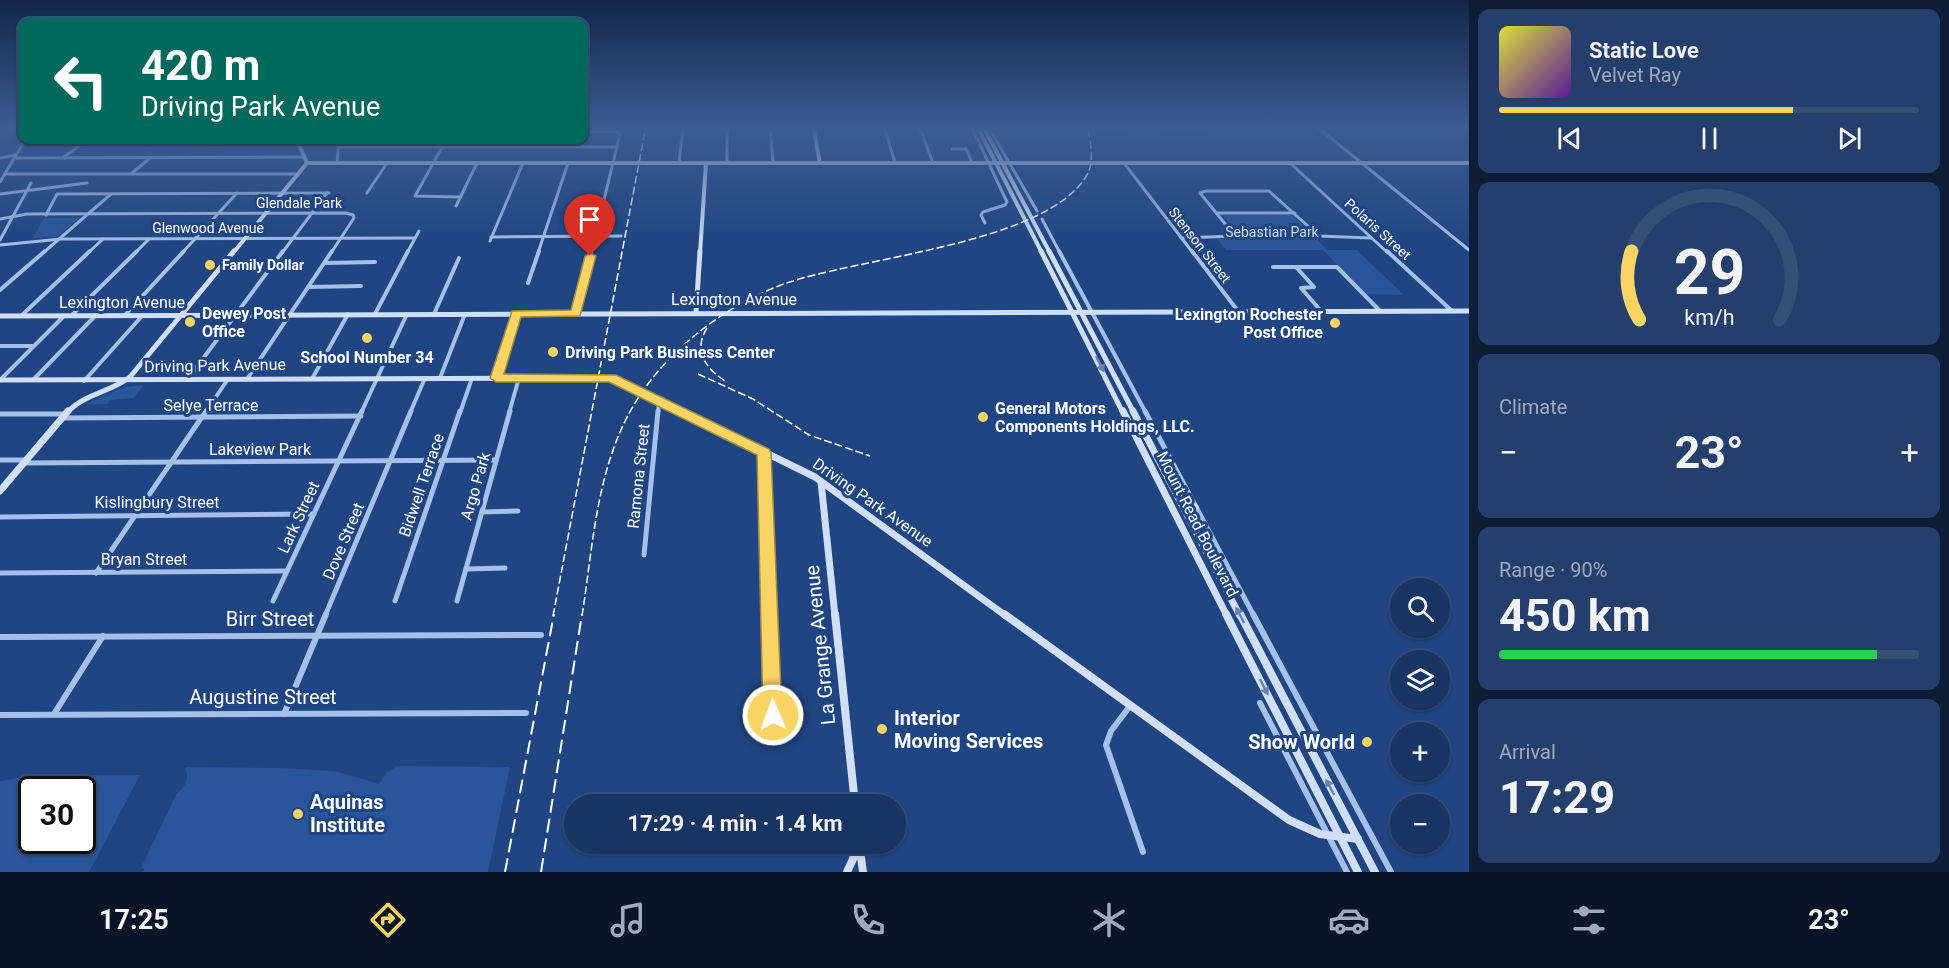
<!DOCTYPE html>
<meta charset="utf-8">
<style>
body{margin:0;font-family:Roboto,sans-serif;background:#243f6b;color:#f1f3f6;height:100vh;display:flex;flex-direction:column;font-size:22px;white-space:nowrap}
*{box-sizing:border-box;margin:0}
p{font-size:20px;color:#9eaabe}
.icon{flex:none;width:33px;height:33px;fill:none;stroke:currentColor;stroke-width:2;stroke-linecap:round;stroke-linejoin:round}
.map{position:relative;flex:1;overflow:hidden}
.side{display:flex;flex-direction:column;gap:9px;padding:9px;background:#0d1d36;width:480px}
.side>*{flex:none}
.hud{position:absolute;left:18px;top:18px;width:570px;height:126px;border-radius:12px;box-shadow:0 2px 4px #0004,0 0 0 2px #364f77;background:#00695c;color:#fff;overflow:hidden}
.tools{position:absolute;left:1390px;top:578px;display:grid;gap:12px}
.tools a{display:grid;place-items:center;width:60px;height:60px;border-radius:50%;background:#173462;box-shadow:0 2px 4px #0004,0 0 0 2px #364f77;font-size:30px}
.speed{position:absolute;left:18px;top:776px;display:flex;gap:12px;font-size:30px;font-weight:700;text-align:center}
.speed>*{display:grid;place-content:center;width:78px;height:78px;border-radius:50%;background:#173462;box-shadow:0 2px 4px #0004,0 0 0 2px #364f77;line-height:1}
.speed .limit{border:3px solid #111;border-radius:9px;background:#fff;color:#111}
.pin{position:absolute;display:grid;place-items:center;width:51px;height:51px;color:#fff;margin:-62px -26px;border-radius:50% 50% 50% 0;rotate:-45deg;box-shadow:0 0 6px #0007}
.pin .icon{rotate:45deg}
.me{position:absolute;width:66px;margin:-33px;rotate:358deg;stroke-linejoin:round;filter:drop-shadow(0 0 4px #0008)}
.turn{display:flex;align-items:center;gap:21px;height:126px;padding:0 24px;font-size:27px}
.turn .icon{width:78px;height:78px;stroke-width:2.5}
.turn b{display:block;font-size:42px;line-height:51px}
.big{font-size:45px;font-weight:700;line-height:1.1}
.side .widget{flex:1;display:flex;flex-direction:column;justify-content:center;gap:9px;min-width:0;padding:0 21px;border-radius:12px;background:#243f6b}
.side .dial{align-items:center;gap:0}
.dial svg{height:156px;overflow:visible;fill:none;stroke:#364f77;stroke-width:7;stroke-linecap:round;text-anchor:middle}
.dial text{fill:#f1f3f6;stroke:none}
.song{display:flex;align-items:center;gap:18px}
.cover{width:72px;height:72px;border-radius:9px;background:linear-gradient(135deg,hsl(60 70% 55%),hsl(270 70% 35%))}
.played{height:6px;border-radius:3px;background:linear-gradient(90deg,#f7d464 70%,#364f77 70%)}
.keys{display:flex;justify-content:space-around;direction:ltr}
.heat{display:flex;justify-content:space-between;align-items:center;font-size:33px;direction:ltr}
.charge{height:9px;border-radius:4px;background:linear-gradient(90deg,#34c759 90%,#364f77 0)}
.trip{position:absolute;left:564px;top:794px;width:342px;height:60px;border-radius:30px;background:#173462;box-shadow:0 2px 4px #0004,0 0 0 2px #364f77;font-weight:700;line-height:60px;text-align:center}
.tab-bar{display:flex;height:96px;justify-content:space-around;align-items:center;background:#091527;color:#9eaabe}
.tab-bar .icon{width:42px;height:42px}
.tab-bar .current{color:#f7d464}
.tab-bar b{font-size:27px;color:#f1f3f6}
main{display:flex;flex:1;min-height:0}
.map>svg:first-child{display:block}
.green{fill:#29569a;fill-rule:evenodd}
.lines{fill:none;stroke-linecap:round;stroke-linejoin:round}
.street-far3{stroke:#a5c0e9;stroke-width:3}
.street-far2{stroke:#a5c0e9;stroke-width:4}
.street-far1{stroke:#a5c0e9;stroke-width:5}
.street{stroke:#a5c0e9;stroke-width:6}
.secondary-far3{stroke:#d0dff7;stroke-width:4}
.secondary-far2{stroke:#d0dff7;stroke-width:5}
.secondary-far1{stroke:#d0dff7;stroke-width:7}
.secondary{stroke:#d0dff7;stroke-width:8}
.rail-far1{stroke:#fff;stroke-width:1.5;stroke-dasharray:8 3;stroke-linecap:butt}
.rail{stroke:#fff;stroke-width:2;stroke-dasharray:14 6;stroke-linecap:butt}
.oneway{fill:#6683b1}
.route{fill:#f7d464;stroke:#a18a41;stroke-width:1.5}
.poi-dot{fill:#f7d464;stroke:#1f4582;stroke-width:2}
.labels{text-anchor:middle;stroke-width:6;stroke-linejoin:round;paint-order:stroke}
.far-street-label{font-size:14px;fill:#fff;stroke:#1f4582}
.far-park-label{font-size:14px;fill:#c9dbf7;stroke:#1f4582}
.far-poi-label{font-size:14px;font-weight:bold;fill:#fff;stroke:#1f4582;text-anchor:start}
.street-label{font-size:16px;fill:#fff;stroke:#1f4582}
.poi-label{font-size:16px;font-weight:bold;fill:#fff;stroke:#1f4582;text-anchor:start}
.near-street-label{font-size:20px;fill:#fff;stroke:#1f4582}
.near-poi-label{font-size:20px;font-weight:bold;fill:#fff;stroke:#1f4582;text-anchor:start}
</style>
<main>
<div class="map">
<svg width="1469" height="872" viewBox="0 0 1469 872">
<rect width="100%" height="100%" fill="#1f4582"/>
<g class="green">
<polygon points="1090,126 1204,126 1213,134 1167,134 1144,129 1126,129 1129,134 1091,134"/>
<polygon points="91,140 234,140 224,148 78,150"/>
<polygon points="1223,215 1293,215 1327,250 1357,250 1404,295 1366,294 1323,250 1226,250 1217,239 1234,239 1238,236"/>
<polygon points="44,218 79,218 57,237 33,238"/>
<polygon points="144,385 134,398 110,400 107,404 85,404 125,387"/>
<path d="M397 766 510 767 488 872H141L145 869 141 868 176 795C185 786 190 780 185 767L279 768 335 771 379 784 386 773Z"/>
<path d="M36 775H140L89 872H0V781ZM32 789H82V840H32Z"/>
</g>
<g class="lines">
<g class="street-far3">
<polyline points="727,126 727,163"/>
<polyline points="770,126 773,163"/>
<polyline points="884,126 895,163"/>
<polyline points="919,126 933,163"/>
<polyline points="971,126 1007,202 1005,205 983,212 981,215 985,223"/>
<polyline points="988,126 1037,211"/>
<polyline points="1316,126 1469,250"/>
<polyline points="844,127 854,127"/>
<polyline points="584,132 621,132"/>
<polyline points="446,140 415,196 461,197"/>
<polyline points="338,147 617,147"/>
<polyline points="952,149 966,149 972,163"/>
<polyline points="64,157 87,140"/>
<polyline points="0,158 16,155"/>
<polyline points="14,158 304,157"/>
<polyline points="337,163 339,140"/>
<polyline points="679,163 683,126"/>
<polyline points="1124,163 1193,253"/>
<polyline points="1290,163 1388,253"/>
<polyline points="132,173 150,158"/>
<polyline points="5,174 299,174"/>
<polyline points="0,182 25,140"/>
<polyline points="367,193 387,163"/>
<polyline points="0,194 87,183"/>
<polyline points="57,194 329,193"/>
<polyline points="456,206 477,163"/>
<polyline points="1217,213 1295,213"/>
<polyline points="46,215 57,194"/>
<polyline points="0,219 27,214 346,213 353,215"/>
<polyline points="1042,219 1060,253"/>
<polyline points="491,237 621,236"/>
<polyline points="1181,238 1235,236 1200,193 1206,191 1269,191 1319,236 1371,238"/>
<polyline points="0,240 31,183"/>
<polyline points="490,241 523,163"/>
<polyline points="0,245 61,239 415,238"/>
<polyline points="43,253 111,194"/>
<polyline points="88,253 103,239"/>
<polyline points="135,253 149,239"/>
<polyline points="182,253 237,193"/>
<polyline points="282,253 327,193"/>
<polyline points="331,253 354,218 353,215"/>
<polyline points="407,253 419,231"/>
<polyline points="538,253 568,163"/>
<polyline points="591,253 622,126"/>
</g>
<g class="street-far2">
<polyline points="1059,251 1146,413"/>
<polyline points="1192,251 1238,311"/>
<polyline points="1387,251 1452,311"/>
<polyline points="325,263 375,262"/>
<polyline points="1273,267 1337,267 1380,311"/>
<polyline points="1296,267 1314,287 1301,288 1321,311"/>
<polyline points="528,283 539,251"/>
<polyline points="308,287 361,286"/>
<polyline points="0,290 45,251"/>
<polyline points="576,313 591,251"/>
<polyline points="375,314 408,251"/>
<polyline points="434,314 459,258"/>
<polyline points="72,315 137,251"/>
<polyline points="125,315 184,251"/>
<polyline points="21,316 90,251"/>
<polyline points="0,346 33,346"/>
<polyline points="440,378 465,314"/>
<polyline points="496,378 516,314"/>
<polyline points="247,379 332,251"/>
<polyline points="312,379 348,314"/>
<polyline points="0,380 64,316"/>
<polyline points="33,380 95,316"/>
<polyline points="187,380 283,251"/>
<polyline points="84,381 142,316"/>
<polyline points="205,413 228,379"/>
<polyline points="361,413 407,314"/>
<polyline points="410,413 425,378"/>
<polyline points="460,413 472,378"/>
<polyline points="509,413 519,378"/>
<polyline points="658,413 659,401"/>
</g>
<g class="street-far1">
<polyline points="1145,411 1254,616"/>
<polyline points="0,414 66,414"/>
<polyline points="62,418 361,416"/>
<polyline points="764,452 770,616"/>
<polyline points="0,460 27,460"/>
<polyline points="25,463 496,460"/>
<polyline points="482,512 518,511"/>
<polyline points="0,517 314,514"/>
<polyline points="644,555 658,411"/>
<polyline points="466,569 505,568"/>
<polyline points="0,573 287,571"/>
<polyline points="96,573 206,411"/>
<polyline points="273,601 362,411"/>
<polyline points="395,601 460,411"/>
<polyline points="457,601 510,411"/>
<polyline points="325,616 411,411"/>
</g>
<g class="street">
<polyline points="770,614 773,715"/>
<polyline points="1253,614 1391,872"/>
<polyline points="0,637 541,635"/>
<polyline points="1260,703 1347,872"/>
<polyline points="1130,706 1111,731 1106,745 1143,852"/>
<polyline points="54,714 103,636"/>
<polyline points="284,714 326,614"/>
<polyline points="0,715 526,713"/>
</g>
<g class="secondary-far3">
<polyline points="813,126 820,163"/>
<polyline points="977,126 1042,253"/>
<polyline points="983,126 1050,253"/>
<polyline points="297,140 307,163"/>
<polyline points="307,163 1469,163"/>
<polyline points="233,253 307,163"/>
<polyline points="700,253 706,163"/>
</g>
<g class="secondary-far2">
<polyline points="1041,251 1123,413"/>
<polyline points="1049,251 1134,413"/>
<polyline points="696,312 700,251"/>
<polyline points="0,316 1469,311"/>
<polyline points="0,380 613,378 684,413"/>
<path d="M67 413C83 394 111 392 130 377L234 251"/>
</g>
<g class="secondary-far1">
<polyline points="681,411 815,477 1006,616"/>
<polyline points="1123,411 1227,616"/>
<polyline points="1133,411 1240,616"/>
<polyline points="821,482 835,616"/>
<polyline points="0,491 68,411"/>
<polyline points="1180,498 1195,507"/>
</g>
<g class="secondary">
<polyline points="835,614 855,804"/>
<polyline points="1004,614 1289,820 1320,834 1358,839"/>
<polyline points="1226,614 1358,872"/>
<polyline points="1240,614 1375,872"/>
<polyline points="859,843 863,872"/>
<polyline points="847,872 853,859 855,843"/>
</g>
<g class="rail-far1">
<path d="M707 328C693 350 705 368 725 381"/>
<polyline points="698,374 753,399 809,435 870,456"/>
<polyline points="553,616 646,126"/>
<path d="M582 616C595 533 597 448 651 380 684 338 731 304 781 285 856 257 1046 245 1087 175 1095 161 1090 141 1088 126"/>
</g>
<g class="rail">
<polyline points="505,872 554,614"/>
<polyline points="541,872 582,614"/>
</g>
</g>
<defs><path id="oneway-solid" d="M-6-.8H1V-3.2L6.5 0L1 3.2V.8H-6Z" transform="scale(1.5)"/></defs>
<g class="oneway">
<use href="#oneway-solid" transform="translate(1100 364) rotate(63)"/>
<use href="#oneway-solid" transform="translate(1240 615) rotate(-118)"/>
<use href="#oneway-solid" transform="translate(1264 687) rotate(63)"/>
<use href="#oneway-solid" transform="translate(1330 787) rotate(-118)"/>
</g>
<linearGradient id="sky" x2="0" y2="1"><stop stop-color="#112648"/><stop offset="0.51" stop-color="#3c5c92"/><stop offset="1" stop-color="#3c5c92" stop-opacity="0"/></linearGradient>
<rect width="1469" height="248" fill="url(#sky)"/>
<polygon class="route" points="590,253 596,256 580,316 521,317 504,374 616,375 769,449 771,452 782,715 779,721 773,723 766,721 763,715 757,455 609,382 496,382 490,378 512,311 571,310 585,256"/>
<g class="poi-dot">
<circle cx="210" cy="265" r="6"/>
<circle cx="190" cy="322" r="6"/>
<circle cx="1335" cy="323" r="6"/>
<circle cx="367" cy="338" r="6"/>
<circle cx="553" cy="352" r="6"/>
<circle cx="983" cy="417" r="6"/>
<circle cx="882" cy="729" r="6"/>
<circle cx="1367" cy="742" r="6"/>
<circle cx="298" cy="814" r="6"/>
</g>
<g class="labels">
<g class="far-street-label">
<text x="299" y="208">Glendale Park</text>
<text x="208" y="233">Glenwood Avenue</text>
<text transform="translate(1378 229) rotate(42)" y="5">Polaris Street</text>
<text transform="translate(1200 245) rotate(52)" y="5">Stenson Street</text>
</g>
<g class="far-park-label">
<text x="1272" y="237">Sebastian Park</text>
</g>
<g class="far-poi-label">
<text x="222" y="270">Family Dollar</text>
</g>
<g class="street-label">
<text x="734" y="305">Lexington Avenue</text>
<text x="122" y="308">Lexington Avenue</text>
<text transform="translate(215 365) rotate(-1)" y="6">Driving Park Avenue</text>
<text x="211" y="411">Selye Terrace</text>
<text x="260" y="455">Lakeview Park</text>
<text transform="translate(638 476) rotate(-84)" y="6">Ramona Street</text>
<text transform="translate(421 485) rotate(-71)" y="6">Bidwell Terrace</text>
<text transform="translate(475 486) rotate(-74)" y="6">Argo Park</text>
<text x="157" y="508">Kislingbury Street</text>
<text transform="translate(873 502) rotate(35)" y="6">Driving Park Avenue</text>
<text transform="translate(298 517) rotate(-65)" y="6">Lark Street</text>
<text transform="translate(1198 524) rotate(63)" y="6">Mount Read Boulevard</text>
<text transform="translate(343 541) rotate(-67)" y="6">Dove Street</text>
<text x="144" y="565">Bryan Street</text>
</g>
<g class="poi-label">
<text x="202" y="319">Dewey Post<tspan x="202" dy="18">Office</tspan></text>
<text x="1323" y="320" text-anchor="end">Lexington Rochester<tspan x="1323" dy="18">Post Office</tspan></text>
<text x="565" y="358">Driving Park Business Center</text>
<text x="367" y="363" text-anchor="middle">School Number 34</text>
<text x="995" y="414">General Motors<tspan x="995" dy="18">Components Holdings, LLC.</tspan></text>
</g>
<g class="near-street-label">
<text x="270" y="626">Birr Street</text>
<text transform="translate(820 645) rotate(-96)" y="7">La Grange Avenue</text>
<text x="263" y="704">Augustine Street</text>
</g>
<g class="near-poi-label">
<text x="894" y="725">Interior<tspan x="894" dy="23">Moving Services</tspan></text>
<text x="1355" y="749" text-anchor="end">Show World</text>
<text x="310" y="809">Aquinas<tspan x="310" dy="23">Institute</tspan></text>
</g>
</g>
</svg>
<div class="tools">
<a><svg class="icon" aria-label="search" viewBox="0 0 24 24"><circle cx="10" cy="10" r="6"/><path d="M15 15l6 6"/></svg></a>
<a><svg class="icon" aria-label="layers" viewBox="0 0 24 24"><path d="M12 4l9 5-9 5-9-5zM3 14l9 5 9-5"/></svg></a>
<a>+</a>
<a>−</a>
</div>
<div class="speed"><div class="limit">30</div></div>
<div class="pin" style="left:590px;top:256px;background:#d93025"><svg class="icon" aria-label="arrive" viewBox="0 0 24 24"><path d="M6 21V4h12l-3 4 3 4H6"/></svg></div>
<svg class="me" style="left:773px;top:715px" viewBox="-20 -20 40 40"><circle r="17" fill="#f7d464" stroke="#fff" stroke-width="3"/><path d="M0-11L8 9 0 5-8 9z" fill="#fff"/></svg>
<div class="trip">17:29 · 4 min · 1.4 km</div>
<div class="hud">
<div class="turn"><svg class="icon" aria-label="left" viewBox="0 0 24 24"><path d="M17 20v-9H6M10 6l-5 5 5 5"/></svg><div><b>420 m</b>Driving Park Avenue</div></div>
</div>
</div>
<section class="side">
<div class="widget">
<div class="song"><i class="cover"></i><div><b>Static Love</b><p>Velvet Ray</p></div></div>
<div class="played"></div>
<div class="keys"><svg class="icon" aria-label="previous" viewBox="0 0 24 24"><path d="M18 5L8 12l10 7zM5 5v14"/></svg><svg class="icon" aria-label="pause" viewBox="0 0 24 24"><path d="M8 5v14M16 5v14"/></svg><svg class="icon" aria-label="next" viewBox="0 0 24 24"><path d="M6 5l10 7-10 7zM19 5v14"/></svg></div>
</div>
<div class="widget dial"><svg viewBox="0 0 100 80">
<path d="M14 69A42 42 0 1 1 86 69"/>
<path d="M14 69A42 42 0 0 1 10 34" stroke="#f7d464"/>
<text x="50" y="56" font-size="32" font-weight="700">29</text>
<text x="50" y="72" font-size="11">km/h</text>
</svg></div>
<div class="widget"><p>Climate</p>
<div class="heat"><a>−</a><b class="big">23°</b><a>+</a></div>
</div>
<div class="widget"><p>Range · 90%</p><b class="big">450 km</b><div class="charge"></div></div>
<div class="widget"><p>Arrival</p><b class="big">17:29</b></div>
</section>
</main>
<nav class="tab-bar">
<b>17:25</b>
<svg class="icon current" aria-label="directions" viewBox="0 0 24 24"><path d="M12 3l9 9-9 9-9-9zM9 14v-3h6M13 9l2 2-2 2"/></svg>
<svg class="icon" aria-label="music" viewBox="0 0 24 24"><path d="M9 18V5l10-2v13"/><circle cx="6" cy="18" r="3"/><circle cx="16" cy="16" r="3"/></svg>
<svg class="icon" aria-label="phone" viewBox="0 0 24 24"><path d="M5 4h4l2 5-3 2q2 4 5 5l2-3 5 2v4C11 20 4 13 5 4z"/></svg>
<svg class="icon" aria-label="climate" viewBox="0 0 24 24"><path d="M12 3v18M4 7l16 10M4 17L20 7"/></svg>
<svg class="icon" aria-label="car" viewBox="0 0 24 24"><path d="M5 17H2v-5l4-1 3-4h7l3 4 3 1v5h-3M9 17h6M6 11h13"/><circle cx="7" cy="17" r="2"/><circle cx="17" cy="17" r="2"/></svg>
<svg class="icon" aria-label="filters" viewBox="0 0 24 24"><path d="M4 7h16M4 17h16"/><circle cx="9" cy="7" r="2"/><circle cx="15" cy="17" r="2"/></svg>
<b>23°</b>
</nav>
